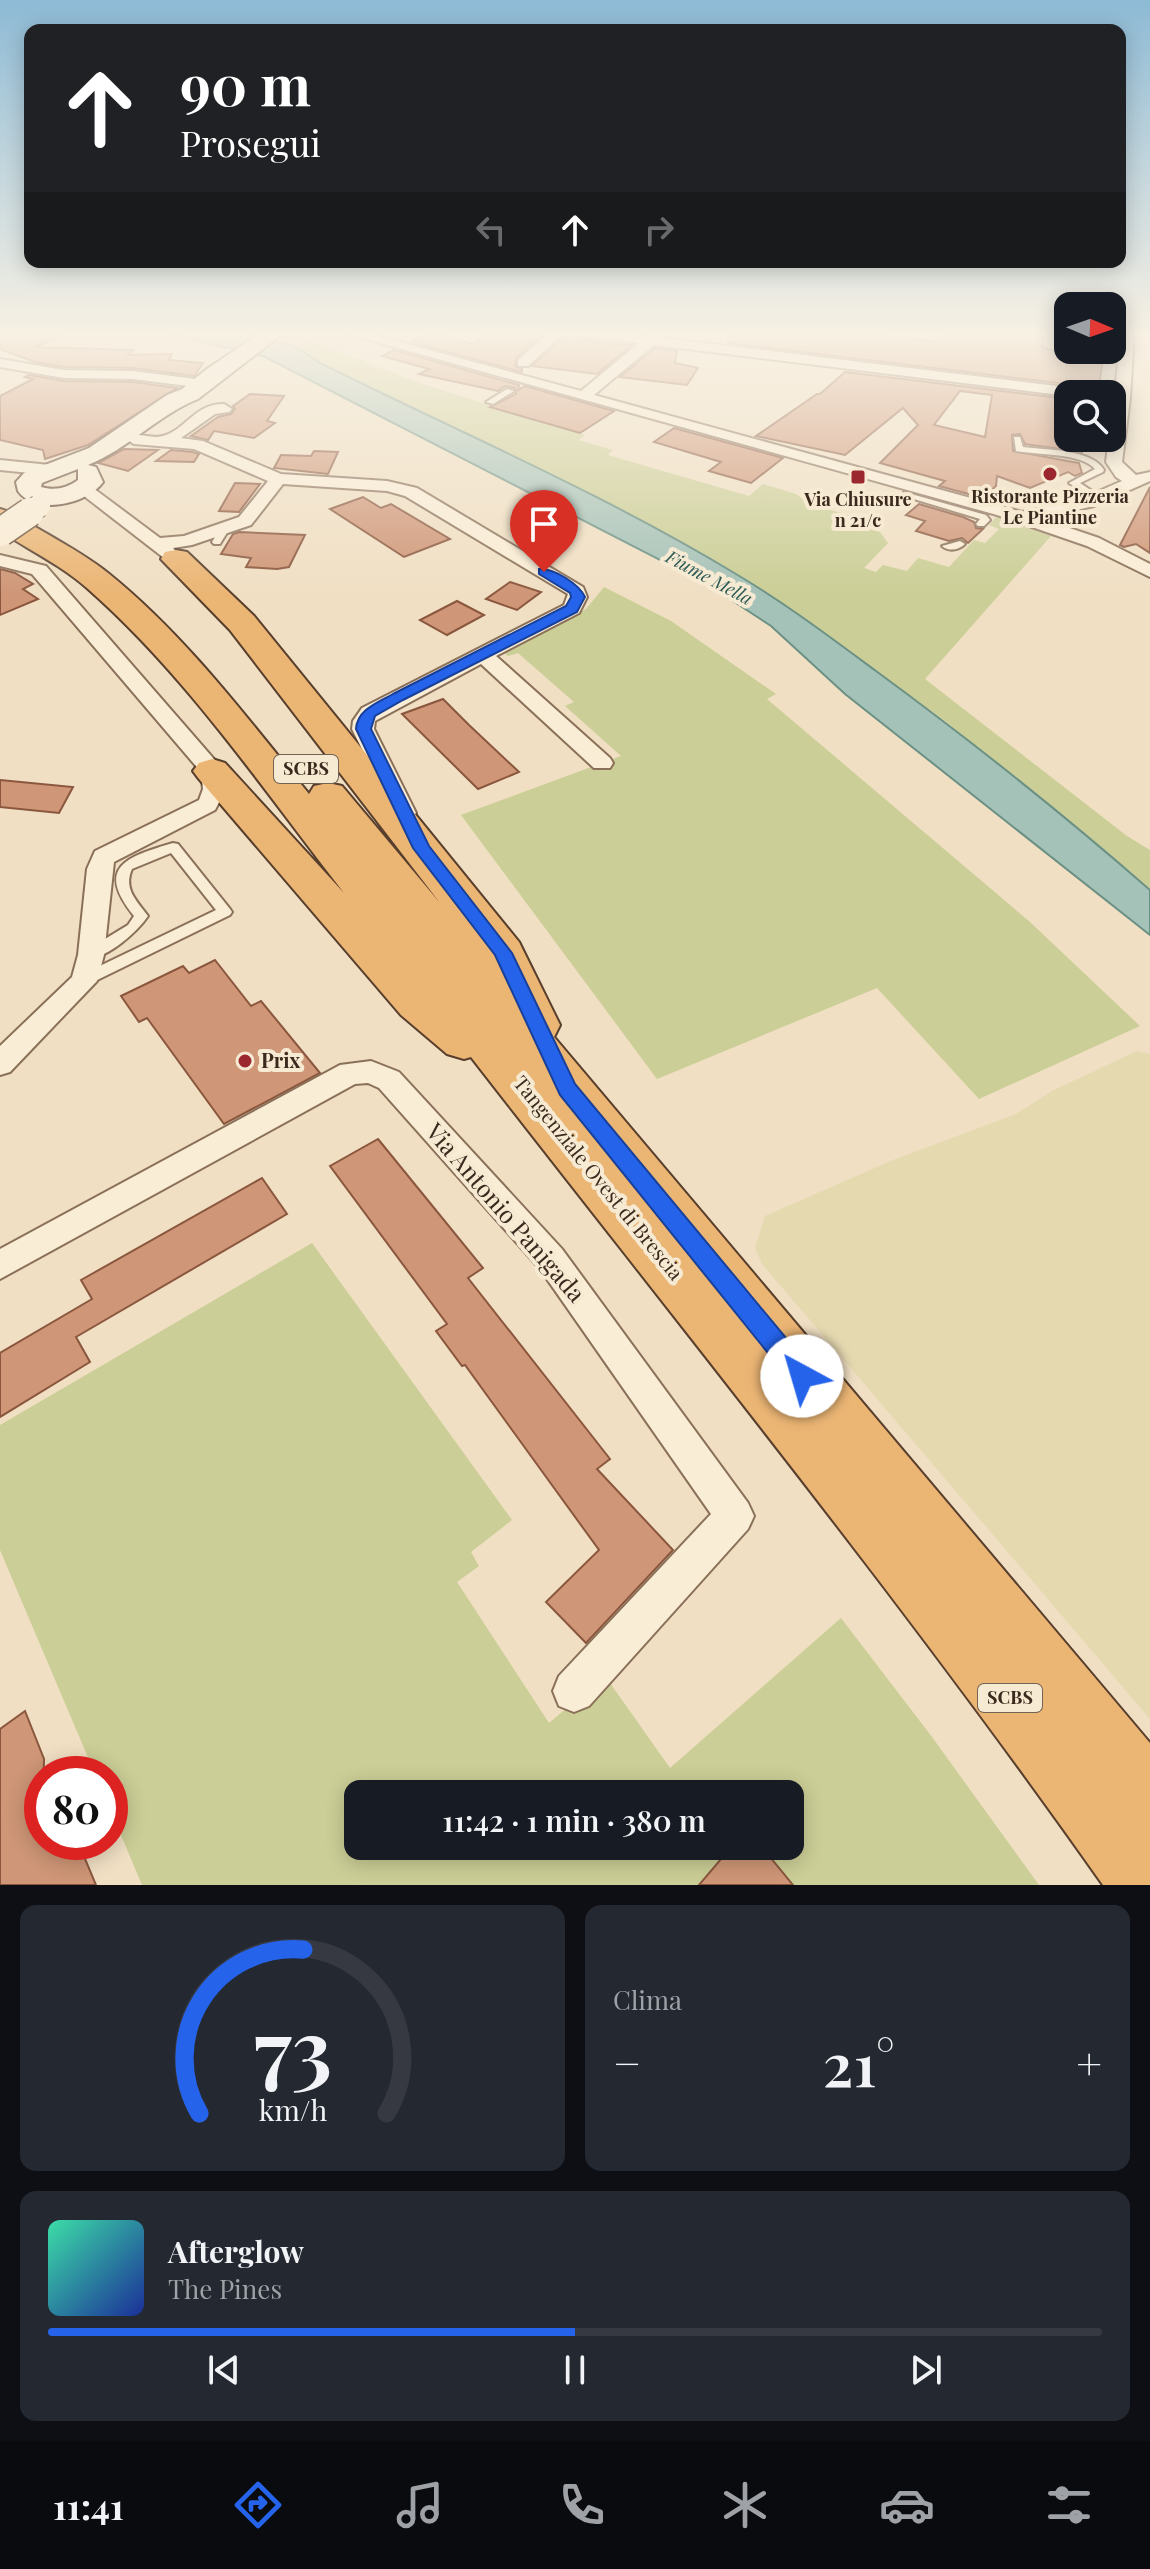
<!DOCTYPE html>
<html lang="it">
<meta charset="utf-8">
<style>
body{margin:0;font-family:"Playfair Display",serif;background:#242831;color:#f1f3f6;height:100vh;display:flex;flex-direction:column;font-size:30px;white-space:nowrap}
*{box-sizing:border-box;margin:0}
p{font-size:26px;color:#9ea1a6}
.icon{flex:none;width:44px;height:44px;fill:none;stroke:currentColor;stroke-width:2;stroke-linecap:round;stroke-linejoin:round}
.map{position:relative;height:1885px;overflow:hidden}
.details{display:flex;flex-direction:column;gap:20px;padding:20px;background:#0d0f14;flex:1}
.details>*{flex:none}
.hud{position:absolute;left:24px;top:24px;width:1102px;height:244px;border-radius:16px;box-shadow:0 4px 20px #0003;background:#202124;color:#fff;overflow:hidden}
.needle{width:52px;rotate:92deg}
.fabs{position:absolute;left:1054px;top:292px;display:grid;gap:16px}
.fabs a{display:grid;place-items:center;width:72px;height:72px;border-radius:16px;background:#171b24;box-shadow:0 4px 20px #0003;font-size:40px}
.speed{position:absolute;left:24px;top:1756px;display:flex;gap:16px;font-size:40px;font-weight:700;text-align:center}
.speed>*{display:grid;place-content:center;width:104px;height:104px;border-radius:50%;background:#171b24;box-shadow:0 4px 20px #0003;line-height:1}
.speed .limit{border:12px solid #d22;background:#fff;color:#111}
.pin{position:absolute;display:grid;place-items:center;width:68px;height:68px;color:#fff;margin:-82px -34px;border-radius:50% 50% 50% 0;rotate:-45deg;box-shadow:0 0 8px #0007}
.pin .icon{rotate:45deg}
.me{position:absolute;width:88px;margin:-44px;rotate:321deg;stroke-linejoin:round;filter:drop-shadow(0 0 6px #0008)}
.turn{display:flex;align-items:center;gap:28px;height:168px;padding:0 24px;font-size:36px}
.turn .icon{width:104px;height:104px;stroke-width:2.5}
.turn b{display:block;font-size:56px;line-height:68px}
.lanes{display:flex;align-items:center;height:76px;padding:0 24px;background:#0003;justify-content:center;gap:40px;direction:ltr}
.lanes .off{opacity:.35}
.big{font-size:60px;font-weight:600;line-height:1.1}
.details .widget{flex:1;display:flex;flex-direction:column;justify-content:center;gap:12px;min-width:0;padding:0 28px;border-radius:16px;background:#242831}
.details .dial{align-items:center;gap:0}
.dial svg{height:208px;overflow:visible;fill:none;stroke:#363941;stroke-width:7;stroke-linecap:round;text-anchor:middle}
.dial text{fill:#f1f3f6;stroke:none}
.song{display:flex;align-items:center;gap:24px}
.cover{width:96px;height:96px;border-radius:12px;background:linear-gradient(135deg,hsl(160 70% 55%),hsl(230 70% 35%))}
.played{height:8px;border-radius:4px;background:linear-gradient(90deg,#2563eb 50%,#363941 50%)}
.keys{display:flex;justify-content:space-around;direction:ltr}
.heat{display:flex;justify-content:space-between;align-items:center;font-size:44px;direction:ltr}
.details .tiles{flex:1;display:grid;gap:20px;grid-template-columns:1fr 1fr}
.widget:last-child{grid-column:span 2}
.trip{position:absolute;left:344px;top:1780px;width:460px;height:80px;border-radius:16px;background:#171b24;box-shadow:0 4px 20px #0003;font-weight:600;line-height:80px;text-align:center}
.menu{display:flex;height:128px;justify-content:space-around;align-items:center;background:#090b0e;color:#9ea1a6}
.menu .icon{width:56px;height:56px}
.menu .on{color:#2563eb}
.menu b{font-size:36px;color:#f1f3f6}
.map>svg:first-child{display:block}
.farmland{fill:#e5d9b0}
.green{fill:#cbce96;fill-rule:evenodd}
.water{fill:#a5c2b8;stroke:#6b9185;stroke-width:2}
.building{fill:#cf9677;stroke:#8a573e;stroke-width:2;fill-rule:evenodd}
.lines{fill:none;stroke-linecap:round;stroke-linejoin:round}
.service-casing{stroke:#8a7059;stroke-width:4}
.minor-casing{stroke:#8a7059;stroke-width:4}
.secondary-casing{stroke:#6c513c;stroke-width:4}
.trunk-casing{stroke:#583e2d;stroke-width:4}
.service{fill:#faedd6;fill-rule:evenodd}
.minor{fill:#faedd6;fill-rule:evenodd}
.secondary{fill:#faedd6;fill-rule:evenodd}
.trunk{fill:#ebb574;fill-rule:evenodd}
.secondary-bridge-far1-casing{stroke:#6c513c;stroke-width:24;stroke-linecap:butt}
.secondary-bridge-casing{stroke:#6c513c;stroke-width:31;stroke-linecap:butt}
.secondary-bridge-far1{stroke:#faedd6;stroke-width:22}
.secondary-bridge{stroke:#faedd6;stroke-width:28}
.route{fill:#2563eb;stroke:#184099;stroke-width:2}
.poi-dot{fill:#9b272f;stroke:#f7ead3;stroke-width:3}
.labels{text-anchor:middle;stroke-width:8;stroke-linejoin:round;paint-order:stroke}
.far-poi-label{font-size:18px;font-weight:bold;fill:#3a291d;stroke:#f7ead3}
.far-water-label{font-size:18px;font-style:italic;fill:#2c5a54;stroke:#f7ead3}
.shield{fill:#f7ead3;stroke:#736354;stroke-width:2}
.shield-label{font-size:18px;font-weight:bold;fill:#3a291d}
.poi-label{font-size:20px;font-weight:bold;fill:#3a291d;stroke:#f7ead3;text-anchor:start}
.street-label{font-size:20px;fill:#3a291d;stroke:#f7ead3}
.near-street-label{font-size:24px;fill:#3a291d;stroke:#f7ead3}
</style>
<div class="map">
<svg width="1150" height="1885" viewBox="0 0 1150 1885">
<rect width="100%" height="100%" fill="#f0dfc3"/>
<polygon class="farmland" points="1137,1051 1150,1054 1150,1719 762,1264 755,1248 765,1216 893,1160 1016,1114 1052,1091"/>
<g class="green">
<polygon points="307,343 322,345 419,383 585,435 578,440 613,450 608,455 749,496 763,484 796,494 808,503 860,519 855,524 880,532 888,543 864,568 876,572 883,565 907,571 918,558 949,567 974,540 985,543 999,529 989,525 996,517 1051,536 925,679 1127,836 1150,850 1150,890 945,721 803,618 739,575 679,540 320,363 296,347"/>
<polygon points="604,587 671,621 776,694 767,699 1030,922 1140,1026 979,1099 877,988 657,1079 461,815 621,756 565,706 574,702 518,653 508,656 503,652 586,609"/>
<path d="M312 1243 512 1520 471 1552 479 1566 457 1582 549 1723 605 1676 670 1768 841 1618 932 1737 1039 1885H142L110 1809V1774H95L0 1550V1425ZM358 1794H790V1846H358Z"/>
</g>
<path class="water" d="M160 332 254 334 296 347 320 363C459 432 604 494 736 574 785 603 830 637 876 671 970 740 1062 813 1150 890V935L845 694 771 626 707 584 263 356Z"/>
<g class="building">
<polygon points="0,332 70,332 34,347 133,350 128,355 172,354 169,360 203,363 194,376 133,368 64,367 35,362 0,349"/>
<polygon points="430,332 473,344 487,332 543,334 516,358 515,366 522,369 522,372 411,342"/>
<polygon points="729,332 889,332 887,336 939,342 943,332 1045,332 1042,347 1050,350 1104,350 1099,388 728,343"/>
<polygon points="564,337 612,344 632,345 597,374 532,366"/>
<polygon points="655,348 677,351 675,363 698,368 687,385 620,377"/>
<polygon points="394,350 519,385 518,390 525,386 614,411 580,433 490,407 516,394 515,388 505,386 498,391 419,374 429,369 382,356"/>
<path d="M845 372 1068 399V438H1082V452L1025 444 1020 434 1012 435 1013 451 1079 463 1082 473 1075 476 1068 472 1030 488 997 476 996 486 983 498 939 486 945 481 880 463 918 425 903 408 845 455 756 436 817 394H820ZM960 391 992 395 985 437 934 425Z"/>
<polygon points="29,375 64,381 133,382 177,388 88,445 45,459 43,450 0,440 0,396 33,379 25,377"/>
<polygon points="250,394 284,396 267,421 275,423 254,438 214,431 208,440 191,436 218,417 231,414 235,409 233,406"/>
<polygon points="674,428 783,458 751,483 709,471 721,462 654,442"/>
<polygon points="124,449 158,450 128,471 98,463"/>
<polygon points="171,450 193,452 199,454 194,462 156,461"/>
<polygon points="314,451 338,452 328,474 274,468 281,455 311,456"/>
<polygon points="235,483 260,484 239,512 219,511"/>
<polygon points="1150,487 1150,553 1136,544 1124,547 1120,545"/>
<polygon points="363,497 381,508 391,504 450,539 404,557 330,509"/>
<polygon points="919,504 963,517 974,522 976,528 983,529 968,543 962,538 949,541 916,531 925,521 906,515"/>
<polygon points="239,532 305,535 289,567 277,569 246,567 251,558 221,554 233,534"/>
<polygon points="0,569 15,573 33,584 23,589 38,599 0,615"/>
<polygon points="510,582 541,592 517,610 486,599"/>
<polygon points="457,601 484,615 447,635 420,620"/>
<polygon points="443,699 469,725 519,772 478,789 402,714"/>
<polygon points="0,780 73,787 59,813 0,807"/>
<polygon points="215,960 251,1006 261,1001 320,1073 224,1124 147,1018 139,1022 121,996 183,966 189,973"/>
<polygon points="378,1139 483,1268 468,1278 610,1459 597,1469 673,1550 586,1643 546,1602 599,1550 465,1365 462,1366 436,1331 447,1324 330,1166"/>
<polygon points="262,1178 287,1214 76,1337 90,1362 0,1417 0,1353 92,1299 81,1280"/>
<polygon points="25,1711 44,1759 42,1842 78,1842 96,1885 0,1885 0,1729"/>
<polygon points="732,1846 761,1846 793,1885 699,1885"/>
</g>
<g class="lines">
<g class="service-casing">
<g id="service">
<polygon points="507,389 514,391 493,404 486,402"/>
<path d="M1014 437H1020L1023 447C1046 450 1092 449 1104 470L1103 472 1080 483 1101 497V501H1095L1069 483 1095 469C1082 453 1037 455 1016 451Z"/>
<polygon points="904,492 986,515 990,520 984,526 978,526 976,524 980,519 904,496"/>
<polygon points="220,529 228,531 220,544 214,544 212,542"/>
<path d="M960 541 965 544C959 550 949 552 942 546Z"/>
<path d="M173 843 178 844 230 909 232 912 230 915 89 984H79L77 980 79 976 216 910 171 853 132 869C123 889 137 901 148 916 138 931 106 960 87 958L85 954 87 950 128 925 134 916C95 867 126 857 173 843Z"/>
</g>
</g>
<g class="minor-casing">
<g id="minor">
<polygon points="341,332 363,332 581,391 639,343 580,336 573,332 648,336 653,332 664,332 663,338 1097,391 1099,394 1068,396 654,345 594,395 1022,512 1083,498 1122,481 1116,477 1106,462 1109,438 1112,438 1120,332 1134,332 1130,398 1122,462 1136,475 1150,472 1150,481 1094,506 1040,518 1099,538 1150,564 1150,577 1087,546 997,515"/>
<polygon points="550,332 565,332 528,366 518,366 518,360"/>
<polygon points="0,359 64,370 133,371 203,380 210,384 203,388 133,379 64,378 0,367"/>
<path d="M224 404 232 409 229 412 215 414 181 438 203 441 281 474 387 481 417 488 583 587 587 597 579 613 496 656 610 758 613 763 610 768H594L481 664 375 721 374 729 416 813 412 818H396L352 729 353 721 362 708 564 605 568 594 405 496 387 491 283 484 251 525 192 545 173 548 179 554 170 559 164 558 75 489 77 485H89L160 538 184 536 239 517 268 481 194 449 134 444 126 439C137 430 150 440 163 436 187 429 194 404 224 404Z"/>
<polygon points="0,460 50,465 58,470 50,475 0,470"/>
<polygon points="0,555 46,566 220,766 226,789 215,810 114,862 104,955 97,981 10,1072 0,1075 0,1046 72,977 78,955 87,869 95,851 199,800 203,789 201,772 32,574 0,566"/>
<polygon points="371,1061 399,1072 562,1249 748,1503 754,1516 748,1529 589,1706 574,1712 559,1706 553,1691 559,1676 711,1514 540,1269 379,1088 368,1083 355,1084 0,1279 0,1249 340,1065"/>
</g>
</g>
<g class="secondary-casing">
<path id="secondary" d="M262 332H285L198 399C158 415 128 449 88 465L96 467 103 482C88 504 35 516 18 491L16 482 24 473 89 448 167 395 182 389 207 369ZM78 469V480C67 488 55 491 41 487L42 483Z"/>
</g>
<g class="trunk-casing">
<path id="trunk" d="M0 509 10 512C42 532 79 550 108 573 186 636 247 718 309 794L314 786 328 783 342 786 440 903 230 630 161 559 165 552 176 550 187 552 254 616 519 942 560 1025 554 1037 1150 1743V1885H1103C903 1601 684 1331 471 1057L464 1059 447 1054 401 1015 199 779 193 771 199 763 212 759 225 763 344 893C263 789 187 676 87 588 62 566 28 549 0 531Z"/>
</g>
<use href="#service" class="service"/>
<use href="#minor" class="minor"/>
<use href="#secondary" class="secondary"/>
<use href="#trunk" class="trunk"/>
<g class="secondary-bridge-far1-casing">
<polyline id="secondary-bridge-far1" points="27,514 39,506"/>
</g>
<g class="secondary-bridge-casing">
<polyline id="secondary-bridge" points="1,532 30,512"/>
</g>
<use href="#secondary-bridge-far1" class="secondary-bridge-far1"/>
<use href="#secondary-bridge" class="secondary-bridge"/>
</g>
<linearGradient id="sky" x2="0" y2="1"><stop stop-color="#8dbad5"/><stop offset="0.56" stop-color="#f8f1e4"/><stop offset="1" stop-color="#f8f1e4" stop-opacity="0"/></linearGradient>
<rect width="1150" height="596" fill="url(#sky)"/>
<path class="route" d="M539 569C554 568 579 584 585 597L577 612 403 700 375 716 371 729 429 846 512 953 575 1084 811 1368 814 1376 811 1384 802 1387 793 1384 560 1095 495 955 413 848 356 729C357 710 377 703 393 694L566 606 571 597 570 593 539 574Z"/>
<g class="poi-dot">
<circle cx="1050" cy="474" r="8"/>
<rect x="850" y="469" width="16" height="16" rx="4"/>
<circle cx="245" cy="1061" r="8"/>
</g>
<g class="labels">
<g class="far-poi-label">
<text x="1050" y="503">Ristorante Pizzeria<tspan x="1050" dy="21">Le Piantine</tspan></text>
<text x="858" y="506">Via Chiusure<tspan x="858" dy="21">n 21/c</tspan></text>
</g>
<g class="far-water-label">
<text transform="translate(709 578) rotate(28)" y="6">Fiume Mella</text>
</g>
<g class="shield">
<rect x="274" y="755" width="64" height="28" rx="6"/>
<rect x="978" y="1684" width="64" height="28" rx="6"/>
</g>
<g class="shield-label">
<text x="306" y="775">SCBS</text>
<text x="1010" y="1704">SCBS</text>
</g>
<g class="poi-label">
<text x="261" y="1068">Prix</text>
</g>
<g class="street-label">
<text transform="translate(598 1178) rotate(51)" y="7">Tangenziale Ovest di Brescia</text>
</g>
<g class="near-street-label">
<text transform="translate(505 1213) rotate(49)" y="8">Via Antonio Panigada</text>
</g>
</g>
</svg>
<div class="fabs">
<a><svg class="needle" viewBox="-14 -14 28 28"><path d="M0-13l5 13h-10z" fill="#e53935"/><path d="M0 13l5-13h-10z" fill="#9ea1a6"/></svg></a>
<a><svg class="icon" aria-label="search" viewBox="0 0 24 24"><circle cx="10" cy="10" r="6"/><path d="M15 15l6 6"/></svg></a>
</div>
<div class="speed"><div class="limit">80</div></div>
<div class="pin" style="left:544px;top:572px;background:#d93025"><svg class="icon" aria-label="arrive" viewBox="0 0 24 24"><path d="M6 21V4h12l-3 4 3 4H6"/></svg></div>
<svg class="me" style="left:802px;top:1376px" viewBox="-20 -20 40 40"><circle r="19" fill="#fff"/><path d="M0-13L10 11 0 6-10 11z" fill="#2563eb"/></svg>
<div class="trip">11:42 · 1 min · 380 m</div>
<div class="hud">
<div class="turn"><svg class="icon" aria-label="ahead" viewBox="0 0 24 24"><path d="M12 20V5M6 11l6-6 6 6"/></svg><div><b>90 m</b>Prosegui</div></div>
<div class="lanes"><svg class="icon off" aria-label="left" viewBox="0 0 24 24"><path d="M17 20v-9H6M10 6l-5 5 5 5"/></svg><svg class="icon" aria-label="ahead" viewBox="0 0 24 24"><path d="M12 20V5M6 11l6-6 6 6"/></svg><svg class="icon off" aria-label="right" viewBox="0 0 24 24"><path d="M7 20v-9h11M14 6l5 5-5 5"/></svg></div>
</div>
</div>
<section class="details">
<div class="tiles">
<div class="widget dial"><svg viewBox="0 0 100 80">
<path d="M14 69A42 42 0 1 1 86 69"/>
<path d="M14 69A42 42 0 0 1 54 6" stroke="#2563eb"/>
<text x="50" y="56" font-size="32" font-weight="700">73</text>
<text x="50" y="72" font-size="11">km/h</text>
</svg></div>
<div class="widget"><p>Clima</p>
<div class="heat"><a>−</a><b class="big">21°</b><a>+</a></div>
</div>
<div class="widget">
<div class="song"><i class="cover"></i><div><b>Afterglow</b><p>The Pines</p></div></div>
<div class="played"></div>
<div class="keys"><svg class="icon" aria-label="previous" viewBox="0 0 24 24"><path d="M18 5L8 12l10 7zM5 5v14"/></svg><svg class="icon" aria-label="pause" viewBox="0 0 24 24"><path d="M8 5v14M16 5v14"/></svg><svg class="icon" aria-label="next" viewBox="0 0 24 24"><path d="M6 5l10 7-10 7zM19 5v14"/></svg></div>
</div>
</div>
</section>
<nav class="menu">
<b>11:41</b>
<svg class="icon on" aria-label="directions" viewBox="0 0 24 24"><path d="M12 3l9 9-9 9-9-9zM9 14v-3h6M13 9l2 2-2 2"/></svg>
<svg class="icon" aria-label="music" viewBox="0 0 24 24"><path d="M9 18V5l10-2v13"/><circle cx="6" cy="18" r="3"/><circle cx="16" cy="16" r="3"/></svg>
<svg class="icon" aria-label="phone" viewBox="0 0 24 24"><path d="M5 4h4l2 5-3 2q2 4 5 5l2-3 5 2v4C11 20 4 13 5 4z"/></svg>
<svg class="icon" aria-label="climate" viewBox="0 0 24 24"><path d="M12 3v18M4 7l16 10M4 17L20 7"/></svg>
<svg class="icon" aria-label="car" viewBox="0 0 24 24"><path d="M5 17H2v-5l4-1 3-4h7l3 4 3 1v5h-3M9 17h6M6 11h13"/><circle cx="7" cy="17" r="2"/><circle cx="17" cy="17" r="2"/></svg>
<svg class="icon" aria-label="filters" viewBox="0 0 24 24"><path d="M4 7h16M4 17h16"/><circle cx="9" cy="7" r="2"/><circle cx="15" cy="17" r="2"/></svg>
</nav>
